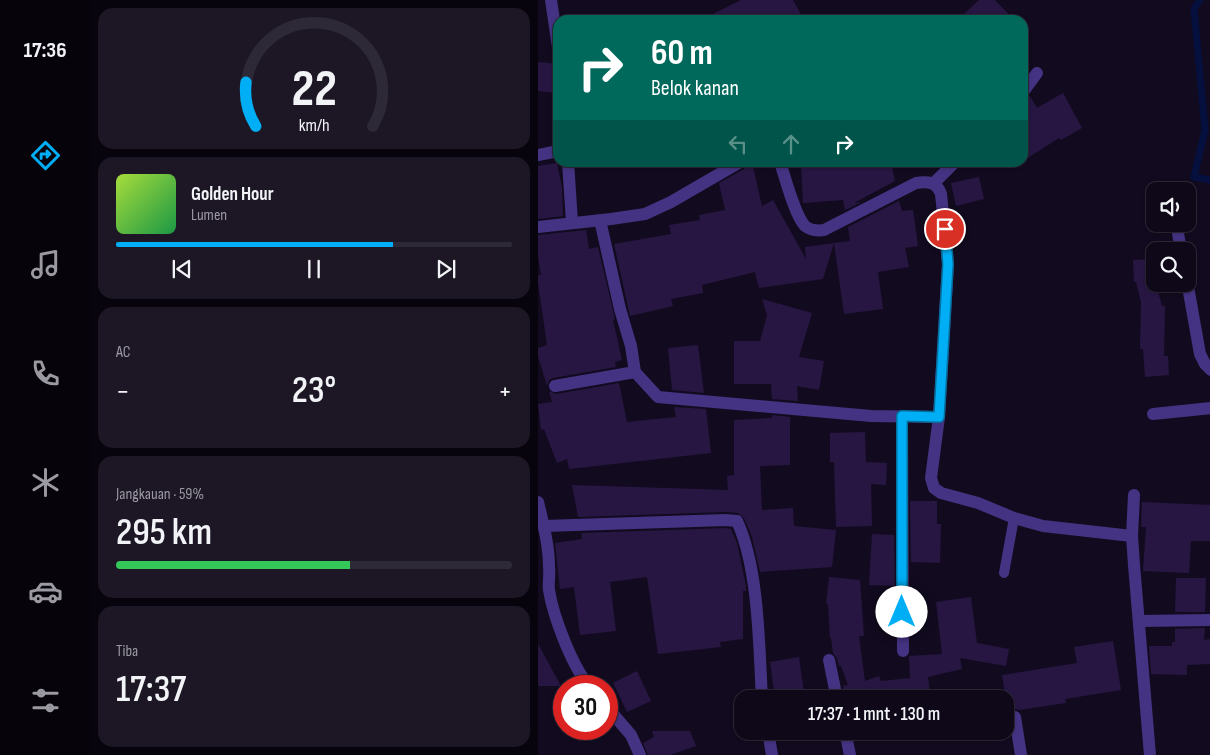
<!DOCTYPE html>
<html lang="id">
<meta charset="utf-8">
<style>
body{margin:0;font-family:"Sofia Sans Condensed",sans-serif;background:#1c1625;color:#f1f3f6;height:100vh;display:flex;flex-direction:column;font-size:19px;white-space:nowrap}
*{box-sizing:border-box;margin:0}
p{font-size:16px;color:#9b9aa2}
.icon{flex:none;width:28px;height:28px;fill:none;stroke:currentColor;stroke-width:2;stroke-linecap:round;stroke-linejoin:round}
.map{position:relative;flex:1;overflow:hidden}
.side{display:flex;flex-direction:column;gap:8px;padding:8px;background:#08040d;width:448px}
.side>*{flex:none}
.hud{position:absolute;left:15px;top:15px;width:475px;height:152px;border-radius:15px;box-shadow:0 1px 4px #0004,0 0 0 1px #2e2937;background:#00695c;color:#fff;overflow:hidden}
.tools{position:absolute;left:608px;top:182px;display:grid;gap:10px}
.tools a{display:grid;place-items:center;width:50px;height:50px;border-radius:10px;background:#0e0818;box-shadow:0 1px 4px #0004,0 0 0 1px #2e2937;font-size:25px}
.speed{position:absolute;left:15px;top:675px;display:flex;gap:10px;font-size:25px;font-weight:700;text-align:center}
.speed>*{display:grid;place-content:center;width:65px;height:65px;border-radius:50%;background:#0e0818;box-shadow:0 1px 4px #0004,0 0 0 1px #2e2937;line-height:1}
.speed .limit{border:8px solid #d22;background:#fff;color:#111}
.pin{position:absolute;display:grid;place-items:center;width:42px;height:42px;color:#fff;margin:-21px;border:2px solid #fff;border-radius:50%;box-shadow:0 1px 5px #0007}
.me{position:absolute;width:55px;margin:-28px;rotate:0deg;stroke-linejoin:round;filter:drop-shadow(0 0 4px #0008)}
.turn{display:flex;align-items:center;gap:18px;height:105px;padding:0 15px;font-size:22px}
.turn .icon{width:65px;height:65px;stroke-width:2.5}
.turn b{display:block;font-size:35px;line-height:42px}
.lanes{display:flex;align-items:center;height:48px;padding:0 15px;background:#0003;justify-content:center;gap:25px;direction:ltr}
.lanes .off{opacity:.35}
.big{font-size:38px;font-weight:600;line-height:1.1}
.side .widget{flex:1;display:flex;flex-direction:column;justify-content:center;gap:8px;min-width:0;padding:0 18px;border-radius:15px;background:#1c1625}
.side .dial{align-items:center;gap:0}
.dial svg{height:130px;overflow:visible;fill:none;stroke:#2e2937;stroke-width:7;stroke-linecap:round;text-anchor:middle}
.dial text{fill:#f1f3f6;stroke:none}
.song{display:flex;align-items:center;gap:15px}
.cover{width:60px;height:60px;border-radius:8px;background:linear-gradient(135deg,hsl(80 70% 55%),hsl(140 70% 35%))}
.played{height:5px;border-radius:2px;background:linear-gradient(90deg,#00aef5 70%,#2e2937 70%)}
.keys{display:flex;justify-content:space-around;direction:ltr}
.heat{display:flex;justify-content:space-between;align-items:center;font-size:28px;direction:ltr}
.charge{height:8px;border-radius:4px;background:linear-gradient(90deg,#34c759 59%,#2e2937 0)}
.trip{position:absolute;left:196px;top:690px;width:280px;height:50px;border-radius:15px;background:#0e0818;box-shadow:0 1px 4px #0004,0 0 0 1px #2e2937;font-weight:600;line-height:50px;text-align:center}
main{display:flex;flex:1;min-height:0}
.tab-bar{display:flex;flex-direction:column;width:90px;justify-content:space-around;align-items:center;background:#06030a;color:#9b9aa2}
.tab-bar .icon{width:35px;height:35px}
.tab-bar .active{color:#00aef5}
.tab-bar b{font-size:22px;color:#f1f3f6}
.map>svg:first-child{display:block}
.lines{fill:none;stroke-linecap:round;stroke-linejoin:round}
.stream{stroke:#06103e;stroke-width:7}
.building{fill:#271642}
.lane{stroke:#443382;stroke-width:10}
.street{stroke:#443382;stroke-width:12}
.route-casing{stroke:#00719f;stroke-width:12}
.route{stroke:#00aef5;stroke-width:9}
</style>
<main>
<nav class="tab-bar">
<b>17:36</b>
<svg class="icon active" aria-label="directions" viewBox="0 0 24 24"><path d="M12 3l9 9-9 9-9-9zM9 14v-3h6M13 9l2 2-2 2"/></svg>
<svg class="icon" aria-label="music" viewBox="0 0 24 24"><path d="M9 18V5l10-2v13"/><circle cx="6" cy="18" r="3"/><circle cx="16" cy="16" r="3"/></svg>
<svg class="icon" aria-label="phone" viewBox="0 0 24 24"><path d="M5 4h4l2 5-3 2q2 4 5 5l2-3 5 2v4C11 20 4 13 5 4z"/></svg>
<svg class="icon" aria-label="climate" viewBox="0 0 24 24"><path d="M12 3v18M4 7l16 10M4 17L20 7"/></svg>
<svg class="icon" aria-label="car" viewBox="0 0 24 24"><path d="M5 17H2v-5l4-1 3-4h7l3 4 3 1v5h-3M9 17h6M6 11h13"/><circle cx="7" cy="17" r="2"/><circle cx="17" cy="17" r="2"/></svg>
<svg class="icon" aria-label="filters" viewBox="0 0 24 24"><path d="M4 7h16M4 17h16"/><circle cx="9" cy="7" r="2"/><circle cx="15" cy="17" r="2"/></svg>
</nav>
<section class="side">
<div class="widget dial"><svg viewBox="0 0 100 80">
<path d="M14 69A42 42 0 1 1 86 69"/>
<path d="M14 69A42 42 0 0 1 8 42" stroke="#00aef5"/>
<text x="50" y="56" font-size="32" font-weight="700">22</text>
<text x="50" y="72" font-size="11">km/h</text>
</svg></div>
<div class="widget">
<div class="song"><i class="cover"></i><div><b>Golden Hour</b><p>Lumen</p></div></div>
<div class="played"></div>
<div class="keys"><svg class="icon" aria-label="previous" viewBox="0 0 24 24"><path d="M18 5L8 12l10 7zM5 5v14"/></svg><svg class="icon" aria-label="pause" viewBox="0 0 24 24"><path d="M8 5v14M16 5v14"/></svg><svg class="icon" aria-label="next" viewBox="0 0 24 24"><path d="M6 5l10 7-10 7zM19 5v14"/></svg></div>
</div>
<div class="widget"><p>AC</p>
<div class="heat"><a>−</a><b class="big">23°</b><a>+</a></div>
</div>
<div class="widget"><p>Jangkauan · 59%</p><b class="big">295 km</b><div class="charge"></div></div>
<div class="widget"><p>Tiba</p><b class="big">17:37</b></div>
</section>
<div class="map">
<svg width="673" height="755" viewBox="0 0 673 755">
<rect width="100%" height="100%" fill="#120b20"/>
<g class="lines">
<polyline class="stream" points="662,0 656,9 667,130 656,177 673,180"/>
</g>
<g class="building">
<polygon points="203,0 255,0 266,20 163,20"/>
<polygon points="441,0 457,0 476,20 420,20"/>
<polygon points="0,62 20,64 17,93 0,91"/>
<polygon points="525,93 544,128 523,140 521,138 485,161 485,100 492,96 499,108"/>
<polygon points="210,162 214,162 224,206 235,200 268,259 267,247 296,243 285,279 221,288 217,272 164,285 165,293 133,299 135,306 92,316 76,244 133,234 131,225 162,220 161,215 187,210 181,183 206,169"/>
<polygon points="304,162 353,162 357,181 316,203 324,202 307,210 305,200 265,203 263,167 304,165"/>
<polygon points="19,163 24,188 25,216 0,219 0,166"/>
<polygon points="441,177 446,199 418,206 413,183"/>
<polygon points="361,201 364,211 375,210 380,246 367,248 371,267 340,272 345,309 306,314 296,243 312,241 310,227"/>
<polygon points="48,230 51,249 60,247 77,319 75,320 84,360 77,362 78,367 15,378 11,380 9,386 0,356 0,348 9,345 0,283 0,275 3,275 0,257 0,235"/>
<polygon points="616,259 616,284 618,284 624,306 627,306 626,356 630,356 631,375 607,377 605,349 602,349 603,302 598,282 596,282 595,260"/>
<polygon points="224,299 274,313 261,357 286,361 281,390 259,386 260,401 234,399 233,384 196,384 196,341 222,341 229,315"/>
<polygon points="160,345 166,393 134,390 130,348"/>
<polygon points="81,383 89,422 138,417 136,407 168,409 173,453 31,469 29,459 19,463 6,429 3,430 0,404 14,402 11,391 18,394"/>
<polygon points="234,415 252,417 252,465 222,466 224,510 255,508 256,526 298,530 294,567 222,572 214,537 206,518 200,513 188,512 40,517 34,485 190,490 189,476 196,475 196,420 234,418"/>
<polygon points="327,432 328,462 349,463 348,485 333,484 334,526 298,527 296,462 292,462 292,433"/>
<polygon points="372,501 399,501 399,524 403,524 402,563 373,562"/>
<polygon points="604,502 673,505 673,541 653,541 651,573 605,571 608,527 603,527"/>
<polygon points="188,528 193,529 199,543 208,586 208,591 205,591 205,639 182,642 183,647 120,654 109,577 72,582 78,631 42,635 36,587 22,589 17,543 44,539 43,533"/>
<polygon points="334,534 356,535 357,586 331,585"/>
<polygon points="291,577 322,580 326,636 321,636 327,681 341,676 343,681 372,678 371,656 404,654 398,602 433,597 439,643 471,649 468,666 422,658 424,669 390,677 393,699 307,699 305,686 310,685 303,666 301,666 299,658 295,653 293,638 292,638 290,604 288,604"/>
<polygon points="638,578 668,578 667,612 637,612"/>
<polygon points="667,628 666,640 672,639 673,664 649,665 649,675 613,674 611,646 634,646 634,642 637,642 637,629"/>
<polygon points="575,641 583,690 527,699 528,703 481,710 475,709 470,712 464,675 539,663 536,647"/>
<polygon points="0,644 23,686 0,686"/>
<polygon points="261,657 266,693 237,698 232,662"/>
<polygon points="99,671 113,701 89,712 75,683"/>
<polygon points="114,731 152,731 158,746 132,755 110,755 105,743 116,737"/>
</g>
<g class="lines">
<polyline class="lane" points="466,573 476,518"/>
<g class="street">
<polyline points="13,0 20,47"/>
<polyline points="485,92 499,73"/>
<polyline points="0,155 20,151"/>
<polyline points="30,162 34,222"/>
<path d="M242 162C247 177 257 216 267 226 273 231 279 231 286 230L378 183C390 181 399 182 403 194L410 264 401 417"/>
<polyline points="396,183 417,162"/>
<polyline points="62,220 82,309 93,346 97,372 120,397 333,416 401,417 393,478 396,488 403,493 440,503 476,518 505,526 594,536"/>
<polyline points="0,227 73,219 107,214 133,202 202,162"/>
<polyline points="640,233 643,251"/>
<polyline points="649,281 662,354 667,364 673,370"/>
<polyline points="17,386 97,372"/>
<polyline points="615,414 673,408"/>
<polyline points="364,416 365,651"/>
<polyline points="596,495 594,536 596,565 612,755"/>
<path d="M0 502C5 523 11 545 11 567 12 575 10 583 11 590 15 616 34 666 51 686"/>
<path d="M6 526 188 520 199 521C221 569 221 646 224 699"/>
<polyline points="602,621 673,620"/>
<polyline points="291,660 299,699"/>
<polyline points="69,707 93,735 102,755"/>
<polyline points="477,717 483,755"/>
<polyline points="230,731 234,755"/>
<polyline points="307,731 312,755"/>
</g>
</g>
<g class="lines">
<g class="route-casing">
<polyline id="route" points="364,612 364,416 401,417 410,264 407,229"/>
</g>
<use href="#route" class="route"/>
</g>
</svg>
<div class="tools">
<a><svg class="icon" aria-label="sound" viewBox="0 0 24 24"><path d="M4 9h4l5-4v14l-5-4H4zM17 9q2 3 0 6"/></svg></a>
<a><svg class="icon" aria-label="search" viewBox="0 0 24 24"><circle cx="10" cy="10" r="6"/><path d="M15 15l6 6"/></svg></a>
</div>
<div class="speed"><div class="limit">30</div></div>
<div class="pin" style="left:407px;top:229px;background:#d93025"><svg class="icon" aria-label="arrive" viewBox="0 0 24 24"><path d="M6 21V4h12l-3 4 3 4H6"/></svg></div>
<svg class="me" style="left:364px;top:612px" viewBox="-20 -20 40 40"><circle r="19" fill="#fff"/><path d="M0-13L10 11 0 6-10 11z" fill="#00aef5"/></svg>
<div class="trip">17:37 · 1 mnt · 130 m</div>
<div class="hud">
<div class="turn"><svg class="icon" aria-label="right" viewBox="0 0 24 24"><path d="M7 20v-9h11M14 6l5 5-5 5"/></svg><div><b>60 m</b>Belok kanan</div></div>
<div class="lanes"><svg class="icon off" aria-label="left" viewBox="0 0 24 24"><path d="M17 20v-9H6M10 6l-5 5 5 5"/></svg><svg class="icon off" aria-label="ahead" viewBox="0 0 24 24"><path d="M12 20V5M6 11l6-6 6 6"/></svg><svg class="icon" aria-label="right" viewBox="0 0 24 24"><path d="M7 20v-9h11M14 6l5 5-5 5"/></svg></div>
</div>
</div>
</main>
